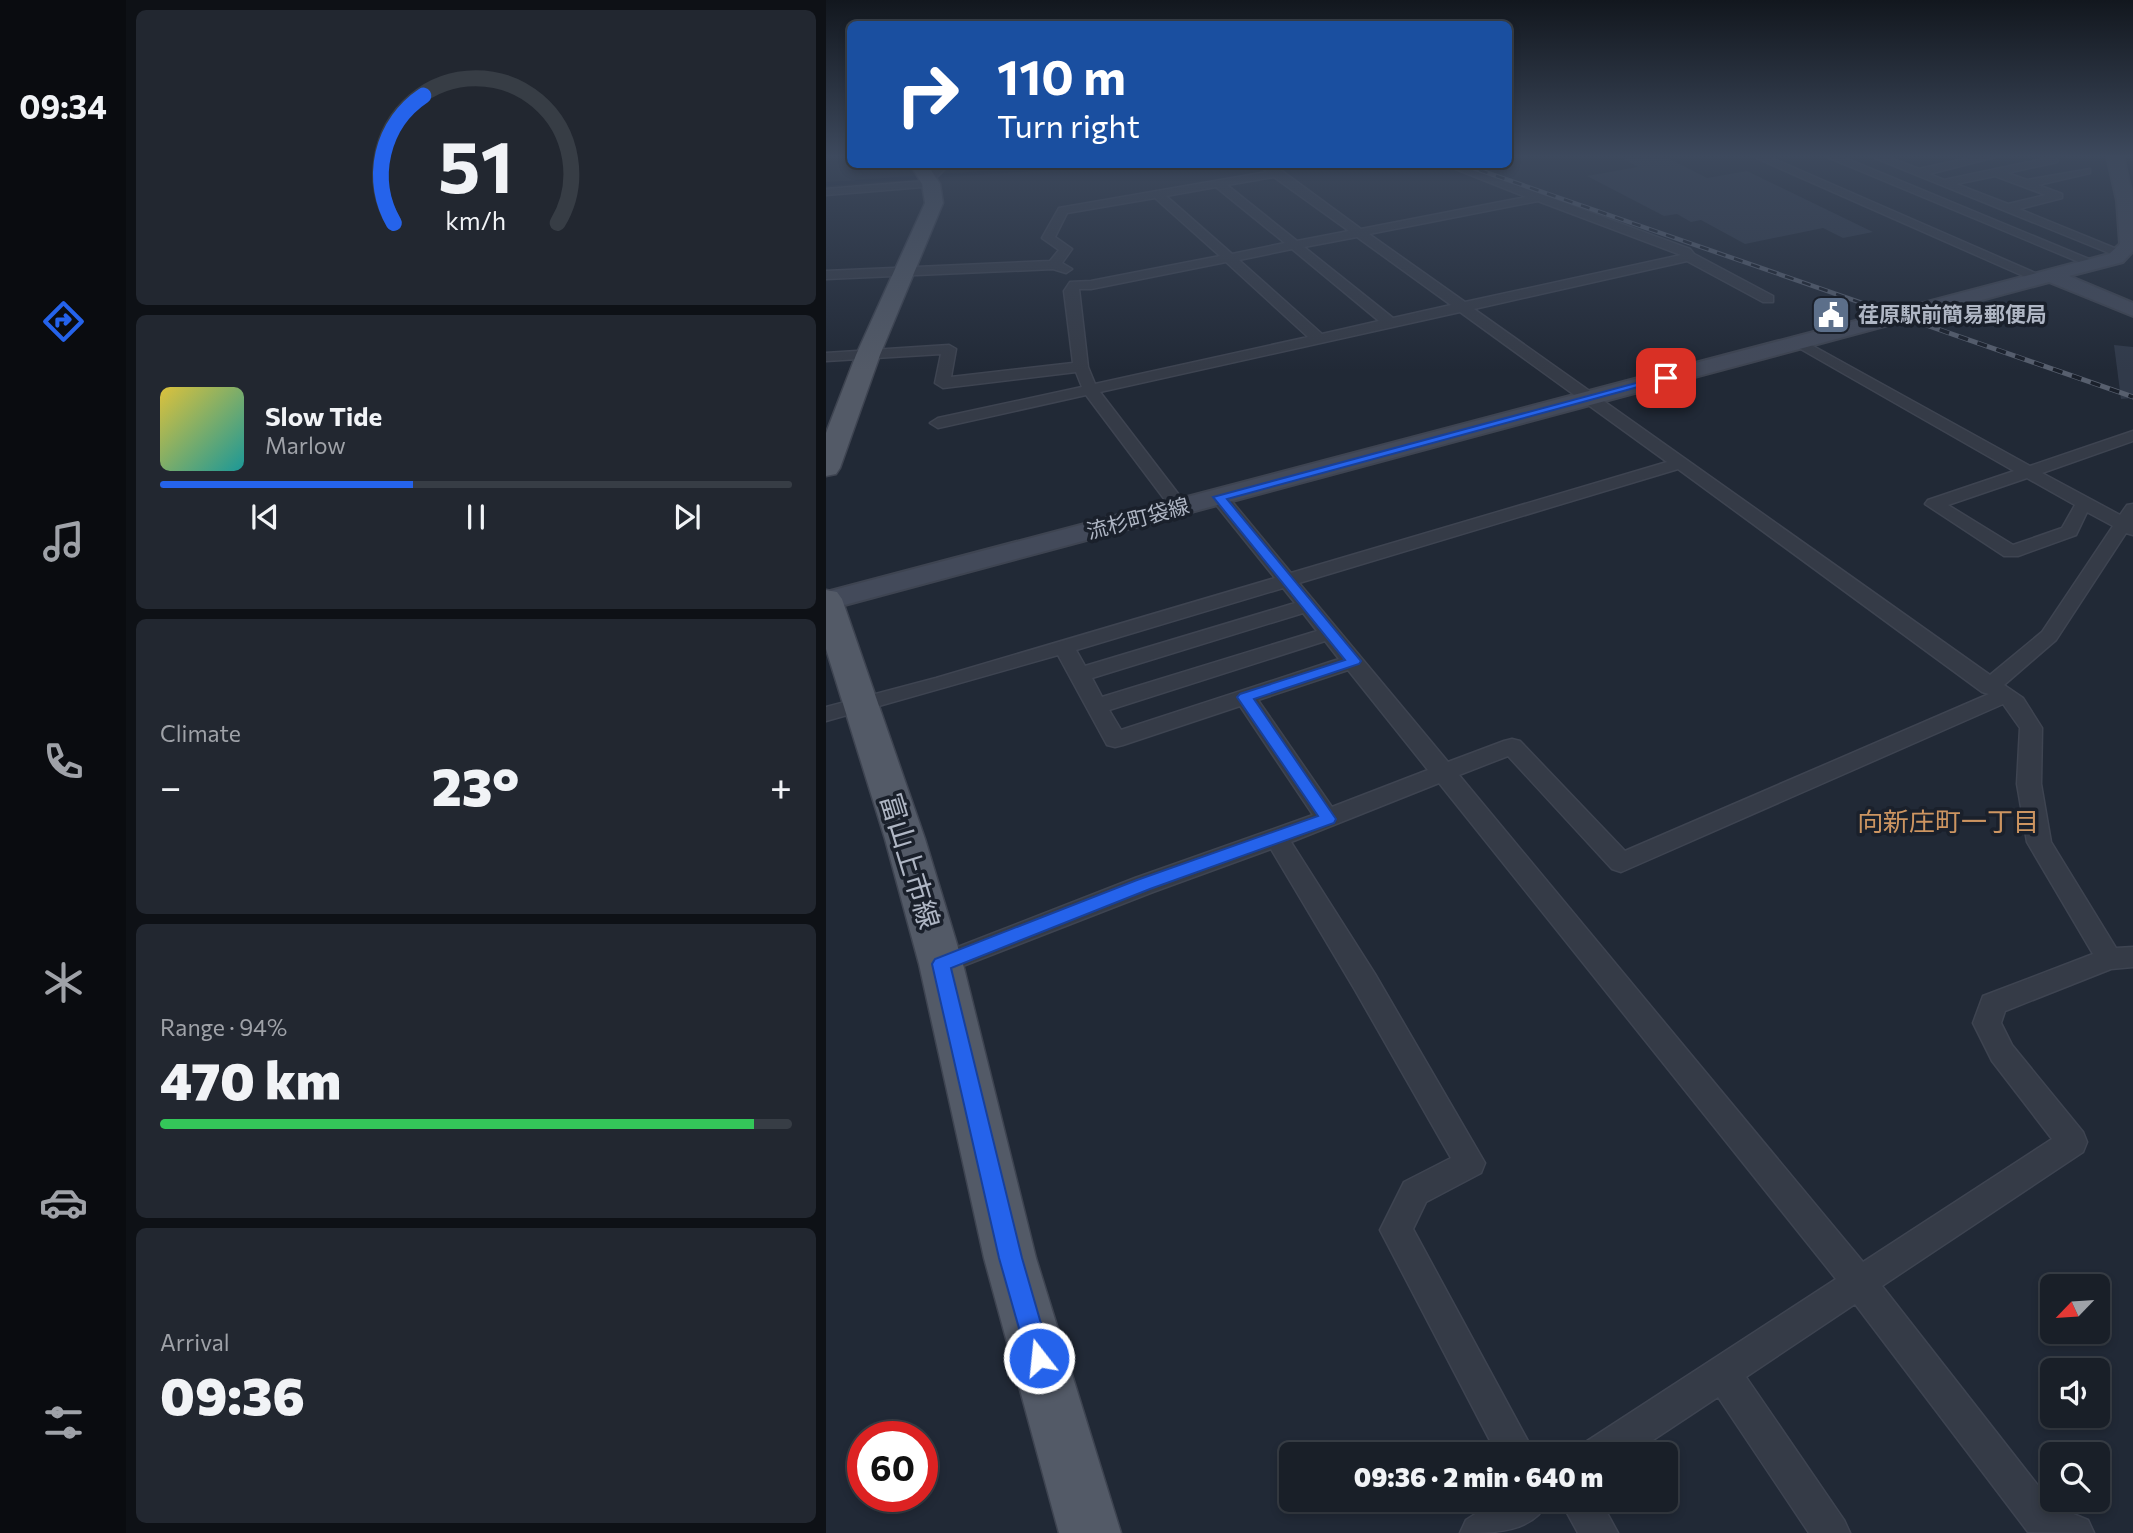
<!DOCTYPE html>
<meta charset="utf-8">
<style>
body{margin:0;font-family:Commissioner,"Noto Sans JP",sans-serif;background:#222730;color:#f1f3f6;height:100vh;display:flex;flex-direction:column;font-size:26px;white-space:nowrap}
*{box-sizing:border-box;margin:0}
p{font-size:23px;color:#9fa2a8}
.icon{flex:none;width:38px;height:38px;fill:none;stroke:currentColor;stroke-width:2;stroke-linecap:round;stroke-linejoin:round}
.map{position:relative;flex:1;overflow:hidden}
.side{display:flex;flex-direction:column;gap:10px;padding:10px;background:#0e1116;width:700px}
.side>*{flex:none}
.banner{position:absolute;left:21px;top:21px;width:665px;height:147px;border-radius:10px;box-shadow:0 4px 10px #0003,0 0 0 2px #373d45;background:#1a4fa0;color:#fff;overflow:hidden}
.needle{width:46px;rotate:245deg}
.tools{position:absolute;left:1214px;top:1274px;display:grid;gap:14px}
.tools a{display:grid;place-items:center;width:70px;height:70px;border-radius:10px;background:#191f28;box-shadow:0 4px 10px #0003,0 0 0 2px #373d45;font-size:35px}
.speed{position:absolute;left:21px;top:1421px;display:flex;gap:14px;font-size:35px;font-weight:700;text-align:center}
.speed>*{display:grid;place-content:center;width:91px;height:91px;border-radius:50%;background:#191f28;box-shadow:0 4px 10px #0003,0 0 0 2px #373d45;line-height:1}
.speed .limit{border:10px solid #d22;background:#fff;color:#111}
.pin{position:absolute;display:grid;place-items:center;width:60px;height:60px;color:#fff;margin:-30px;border-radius:14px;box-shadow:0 4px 10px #0006}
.me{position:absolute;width:77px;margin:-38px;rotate:344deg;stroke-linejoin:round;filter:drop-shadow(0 0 5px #0008)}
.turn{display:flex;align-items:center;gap:24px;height:147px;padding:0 35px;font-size:32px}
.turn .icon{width:91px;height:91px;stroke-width:2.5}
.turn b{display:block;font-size:49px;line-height:60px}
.big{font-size:52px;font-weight:800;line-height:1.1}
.side .card{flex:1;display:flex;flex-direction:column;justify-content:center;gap:10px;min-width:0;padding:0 24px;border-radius:10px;background:#222730}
.side .dial{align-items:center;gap:0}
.dial svg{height:182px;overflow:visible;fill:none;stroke:#373d45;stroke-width:7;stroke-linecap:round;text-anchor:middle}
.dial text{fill:#f1f3f6;stroke:none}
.song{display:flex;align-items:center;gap:21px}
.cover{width:84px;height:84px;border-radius:10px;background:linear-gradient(135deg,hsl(50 70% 55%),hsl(180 70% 35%))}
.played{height:7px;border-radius:4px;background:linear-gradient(90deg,#2563eb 40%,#373d45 40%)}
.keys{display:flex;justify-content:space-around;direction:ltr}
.heat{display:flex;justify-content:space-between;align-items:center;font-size:38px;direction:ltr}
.charge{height:10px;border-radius:5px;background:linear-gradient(90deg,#34c759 94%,#373d45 0)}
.trip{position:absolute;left:453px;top:1442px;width:399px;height:70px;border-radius:10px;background:#191f28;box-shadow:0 4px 10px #0003,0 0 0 2px #373d45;font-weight:800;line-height:70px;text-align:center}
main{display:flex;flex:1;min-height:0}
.menu{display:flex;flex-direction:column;width:126px;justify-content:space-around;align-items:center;background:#0a0c10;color:#9fa2a8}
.menu .icon{width:49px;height:49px}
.menu .current{color:#2563eb}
.menu b{font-size:32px;color:#f1f3f6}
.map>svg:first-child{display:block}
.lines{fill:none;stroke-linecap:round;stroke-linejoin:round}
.stream{stroke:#162033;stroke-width:3.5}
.building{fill:#313a4a}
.street-casing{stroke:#3e4451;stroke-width:3}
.secondary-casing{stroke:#3e4451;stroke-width:4}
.primary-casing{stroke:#3e4451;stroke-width:3}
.street{fill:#353b47;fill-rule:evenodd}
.secondary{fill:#434a5a;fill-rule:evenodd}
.primary{fill:#535a67;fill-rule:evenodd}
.rail-far1-casing{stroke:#575f6e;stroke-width:4.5}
.rail-casing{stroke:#575f6e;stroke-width:5}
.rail-far1{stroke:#1a202b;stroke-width:2.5;stroke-dasharray:9;stroke-linecap:butt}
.rail{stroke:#1a202b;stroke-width:3.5;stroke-dasharray:10;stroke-linecap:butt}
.route{fill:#2563eb;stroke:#184099;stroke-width:2}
.labels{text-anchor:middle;stroke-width:7;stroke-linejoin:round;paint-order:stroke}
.far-poi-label{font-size:21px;font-weight:bold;fill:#afb6c4;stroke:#1a202b;text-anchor:start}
.far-street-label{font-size:21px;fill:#afb6c4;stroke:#1a202b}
.neighbourhood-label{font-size:26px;fill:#cd9561;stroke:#1a202b}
.near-street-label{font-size:28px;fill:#afb6c4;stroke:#1a202b}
</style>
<main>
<nav class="menu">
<b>09:34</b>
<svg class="icon current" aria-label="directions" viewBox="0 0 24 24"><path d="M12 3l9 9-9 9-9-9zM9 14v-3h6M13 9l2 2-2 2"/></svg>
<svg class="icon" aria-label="music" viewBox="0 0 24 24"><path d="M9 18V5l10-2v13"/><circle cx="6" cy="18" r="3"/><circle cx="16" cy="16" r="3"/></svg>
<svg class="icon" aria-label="phone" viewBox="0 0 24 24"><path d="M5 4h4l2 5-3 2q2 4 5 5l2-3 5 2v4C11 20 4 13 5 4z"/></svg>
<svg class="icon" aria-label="climate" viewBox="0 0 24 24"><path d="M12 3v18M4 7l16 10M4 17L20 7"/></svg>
<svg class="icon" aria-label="car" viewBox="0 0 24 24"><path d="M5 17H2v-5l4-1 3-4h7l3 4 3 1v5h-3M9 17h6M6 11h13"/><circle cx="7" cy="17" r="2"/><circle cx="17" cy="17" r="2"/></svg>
<svg class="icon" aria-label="filters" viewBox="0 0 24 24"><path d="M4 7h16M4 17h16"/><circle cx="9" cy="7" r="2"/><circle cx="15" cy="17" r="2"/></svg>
</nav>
<section class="side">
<div class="card dial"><svg viewBox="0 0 100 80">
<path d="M14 69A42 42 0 1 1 86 69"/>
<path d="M14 69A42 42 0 0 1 27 13" stroke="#2563eb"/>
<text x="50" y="56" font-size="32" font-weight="700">51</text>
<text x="50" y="72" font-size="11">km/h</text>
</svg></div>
<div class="card">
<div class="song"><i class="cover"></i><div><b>Slow Tide</b><p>Marlow</p></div></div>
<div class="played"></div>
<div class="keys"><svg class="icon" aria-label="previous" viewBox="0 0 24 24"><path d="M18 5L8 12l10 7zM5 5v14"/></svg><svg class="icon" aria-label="pause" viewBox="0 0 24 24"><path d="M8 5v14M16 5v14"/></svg><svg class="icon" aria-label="next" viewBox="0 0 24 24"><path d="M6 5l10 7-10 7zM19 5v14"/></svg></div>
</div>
<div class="card"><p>Climate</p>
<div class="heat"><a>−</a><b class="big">23°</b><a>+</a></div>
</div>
<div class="card"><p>Range · 94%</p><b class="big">470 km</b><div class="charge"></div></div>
<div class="card"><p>Arrival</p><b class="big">09:36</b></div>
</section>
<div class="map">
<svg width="1307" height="1533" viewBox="0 0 1307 1533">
<rect width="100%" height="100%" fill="#212936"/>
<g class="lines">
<polyline class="stream" points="0,184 280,164"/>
</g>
<g class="building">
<polygon points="792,156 838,156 881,178 921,171 1047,232 1017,238 997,228 919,244 875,220 865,222 851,214 838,216 761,176 812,167"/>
<polygon points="1288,345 1307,347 1307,398 1295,399"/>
</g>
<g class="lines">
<g class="street-casing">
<g id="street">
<polygon points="926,156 941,156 1223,279 1221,282 1211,282"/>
<polygon points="999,156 1014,156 1275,264 1269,268 1265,267"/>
<path d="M1044 156H1059L1093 169 1152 156H1173L1103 174 1118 180 1227 157 1232 160 1231 162 1181 173 1201 180 1264 169V173L1212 185 1236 194V198L1193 209 1303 254 1297 258 1293 257ZM1169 176 1220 195 1182 204 1130 184Z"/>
<polygon points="112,164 124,164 107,181 111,184 109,186 0,195 0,189 99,181 99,177"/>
<path d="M432 164H445L456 171 535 229 700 197 617 164H633L864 249 868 254 947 296V302H937L861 261 648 309 1164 675 1216 632 1287 526 1261 512 1250 535 1192 556H1178L1099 504 1102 500 1188 471 966 344 973 340 978 341 1204 466 1307 431V441L1216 473 1294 515 1301 505 1307 504V535L1300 533 1230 640 1178 685 1197 698 1216 728 1215 784 1225 842 1290 948 1307 947V967L1285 969 1179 1011 1175 1023 1186 1045 1257 1132 1261 1142 1257 1152 1056 1286 1228 1506 1262 1520 1268 1533 1202 1532 1029 1304 920 1377 1018 1520 1024 1533H983L892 1397 806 1454H756L761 1441 1010 1279 613 783 465 842 549 974 659 1163 655 1173 600 1202 587 1229 709 1454H671L554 1230 578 1182 625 1158 529 990 445 849 327 892 124 971 115 974 106 971 102 964 106 957 309 878 487 815 414 706 297 745 289 747 281 745 232 655 0 721V707L110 678 449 578 387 501 384 497 387 493H399L465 573 841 462 634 312 274 392 363 508 354 513 348 512 260 395 112 428 104 423 112 418 256 387 250 372 117 388 109 383 115 354 0 361V353L123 345 130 349 125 377 247 363 238 291 244 282 265 281 394 256 329 198 241 213 229 237 246 249 236 263 246 269 240 273 227 269 0 279V271L224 261 233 250 216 238 233 208 441 172ZM448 177 523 231 471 241 401 185ZM390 187 459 243 406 254 340 196ZM712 201 855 255 639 302 543 234ZM531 237 625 305 567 318 478 247ZM466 249 553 321 496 334 413 260ZM400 262 482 337 269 384 262 367 253 289H265ZM852 469 1156 692 1163 694 799 851 694 741 686 739 678 741 622 762 473 583ZM1201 478 1249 505 1236 528 1187 545 1122 505ZM457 588 469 603 259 666 250 650ZM477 613 491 631 276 697 266 678ZM499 641 513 659 295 730 283 710ZM522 670 602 770 506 807 432 700ZM1177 704 1194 728 1191 784 1201 842 1267 954 1157 996 1147 1023 1166 1061 1226 1139 1037 1262 633 775 682 756 786 869 795 872Z"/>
<path d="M671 1500H723C707 1533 669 1533 634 1533L640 1520Z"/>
<polygon points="734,1500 774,1500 792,1533 752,1533"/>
</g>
</g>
<g class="secondary-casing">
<polygon id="secondary" points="1281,156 1297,156 1307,199 1307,251 1297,262 1243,276 1307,303 1307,316 1223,282 0,610 0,592 1283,254 1294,244 1291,201"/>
</g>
<g class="primary-casing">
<g id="primary">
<polygon points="84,164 101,164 114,184 117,203 54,355 14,468 10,474 0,476 0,433 30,355 99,203 96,184"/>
<polygon points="0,590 11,592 16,599 99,839 137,964 210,1258 295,1533 233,1533 158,1258 93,964 59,839 0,649"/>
</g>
</g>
<use href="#street" class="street"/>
<use href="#secondary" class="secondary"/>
<use href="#primary" class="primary"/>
<g class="rail-far1-casing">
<polyline id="rail-far1" points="636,164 1062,312"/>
</g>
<g class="rail-casing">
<polyline id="rail" points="1057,310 1307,397"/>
</g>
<use href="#rail-far1" class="rail-far1"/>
<use href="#rail" class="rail"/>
</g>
<linearGradient id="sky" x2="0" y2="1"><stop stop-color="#12171e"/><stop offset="0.42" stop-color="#3d495d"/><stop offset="1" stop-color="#3d495d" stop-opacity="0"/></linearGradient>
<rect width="1307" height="371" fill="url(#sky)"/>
<polygon class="route" points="836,376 845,378 401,499 535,661 533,664 428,699 510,819 508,823 324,889 125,968 196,1258 225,1358 222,1367 213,1370 204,1367 173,1258 106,964 109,959 311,880 492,816 411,697 414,694 519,660 387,497"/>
<defs>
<g id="civic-square" transform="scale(2.0125)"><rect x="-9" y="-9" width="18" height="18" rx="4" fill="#5c6f8a" stroke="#1a202b"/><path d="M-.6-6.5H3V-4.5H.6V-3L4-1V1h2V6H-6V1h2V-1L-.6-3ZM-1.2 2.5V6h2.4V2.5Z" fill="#fff"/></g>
</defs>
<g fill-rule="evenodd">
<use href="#civic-square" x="1005" y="315"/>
</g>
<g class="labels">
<g class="far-poi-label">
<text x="1032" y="322">荏原駅前簡易郵便局</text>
</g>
<g class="far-street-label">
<text transform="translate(312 519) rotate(-15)" y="7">流杉町袋線</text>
</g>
<g class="neighbourhood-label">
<text x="1122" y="831">向新庄町一丁目</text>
</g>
<g class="near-street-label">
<text transform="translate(84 861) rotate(73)" y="10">富山上市線</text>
</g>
</g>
</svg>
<div class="tools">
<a><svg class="needle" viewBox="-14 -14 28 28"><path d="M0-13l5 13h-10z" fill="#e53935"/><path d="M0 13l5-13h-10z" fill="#9fa2a8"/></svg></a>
<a><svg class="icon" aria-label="sound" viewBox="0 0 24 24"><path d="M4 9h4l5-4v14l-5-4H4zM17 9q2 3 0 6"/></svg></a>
<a><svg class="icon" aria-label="search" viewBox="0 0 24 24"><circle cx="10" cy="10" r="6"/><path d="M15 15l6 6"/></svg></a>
</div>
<div class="speed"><div class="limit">60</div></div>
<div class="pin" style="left:840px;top:378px;background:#d93025"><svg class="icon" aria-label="arrive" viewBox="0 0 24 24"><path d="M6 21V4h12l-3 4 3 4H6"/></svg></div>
<svg class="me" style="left:213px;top:1358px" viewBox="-20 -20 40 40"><circle r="17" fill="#2563eb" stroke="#fff" stroke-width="3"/><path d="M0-11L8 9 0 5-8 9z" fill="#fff"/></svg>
<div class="trip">09:36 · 2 min · 640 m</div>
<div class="banner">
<div class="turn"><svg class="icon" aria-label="right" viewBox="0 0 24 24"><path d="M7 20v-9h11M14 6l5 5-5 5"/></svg><div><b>110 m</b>Turn right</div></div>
</div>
</div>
</main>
